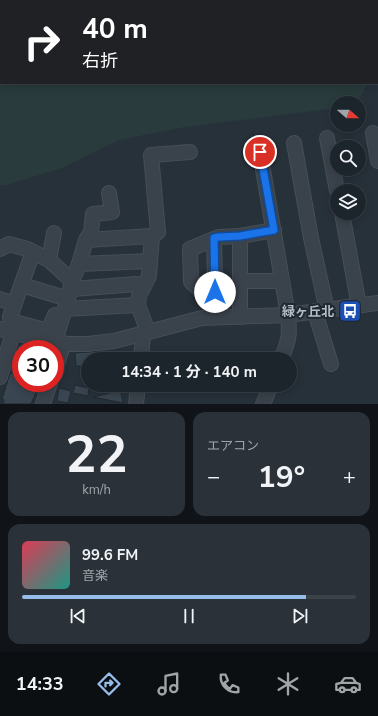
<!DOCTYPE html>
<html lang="ja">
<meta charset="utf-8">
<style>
body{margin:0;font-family:"Nunito Sans","Noto Sans JP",sans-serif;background:#2a3138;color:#f1f3f6;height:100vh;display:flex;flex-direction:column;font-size:15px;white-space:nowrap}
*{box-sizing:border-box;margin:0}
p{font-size:13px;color:#a0a5a9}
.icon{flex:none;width:22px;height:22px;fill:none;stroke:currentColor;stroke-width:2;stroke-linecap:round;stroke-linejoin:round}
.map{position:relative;height:404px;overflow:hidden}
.drawer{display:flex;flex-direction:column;gap:8px;padding:8px;background:#101418;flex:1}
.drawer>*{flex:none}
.banner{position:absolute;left:0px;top:0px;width:378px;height:84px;box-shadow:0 2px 10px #0003,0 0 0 1px #3b4248;background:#202124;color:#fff;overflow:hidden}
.needle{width:26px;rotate:110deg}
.controls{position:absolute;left:330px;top:96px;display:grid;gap:8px}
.controls a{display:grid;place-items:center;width:36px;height:36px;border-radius:50%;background:#1d252c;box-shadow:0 2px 10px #0003,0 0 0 1px #3b4248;font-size:20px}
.speed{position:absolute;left:12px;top:340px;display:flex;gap:8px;font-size:20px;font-weight:700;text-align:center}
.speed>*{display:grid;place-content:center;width:52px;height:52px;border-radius:50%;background:#1d252c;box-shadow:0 2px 10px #0003,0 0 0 1px #3b4248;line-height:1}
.speed .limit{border:6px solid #d22;background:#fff;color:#111}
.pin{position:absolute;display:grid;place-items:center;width:34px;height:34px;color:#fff;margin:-17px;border:2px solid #fff;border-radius:50%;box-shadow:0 1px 4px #0007}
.me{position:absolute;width:44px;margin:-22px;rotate:0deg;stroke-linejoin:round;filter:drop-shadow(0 0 3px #0008)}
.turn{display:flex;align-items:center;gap:14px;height:84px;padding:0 16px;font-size:18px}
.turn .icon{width:52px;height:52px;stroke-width:2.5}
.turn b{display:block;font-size:28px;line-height:34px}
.big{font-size:30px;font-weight:700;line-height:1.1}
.drawer .tile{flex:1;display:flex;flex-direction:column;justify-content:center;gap:6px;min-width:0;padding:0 14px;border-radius:12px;background:#2a3138}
.drawer .dial{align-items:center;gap:0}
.dial b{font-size:52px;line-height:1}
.song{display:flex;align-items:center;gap:12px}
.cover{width:48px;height:48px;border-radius:6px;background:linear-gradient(135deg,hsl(350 70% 55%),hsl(170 70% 35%))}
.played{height:4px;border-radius:2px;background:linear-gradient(90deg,#97bdeb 85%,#3b4248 85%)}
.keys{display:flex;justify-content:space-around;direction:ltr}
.heat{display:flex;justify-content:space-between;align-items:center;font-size:22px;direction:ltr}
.drawer .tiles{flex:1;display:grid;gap:8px;grid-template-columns:1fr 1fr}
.tile:last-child{grid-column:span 2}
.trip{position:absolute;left:81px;top:352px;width:216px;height:40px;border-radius:20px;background:#1d252c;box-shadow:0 2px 10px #0003,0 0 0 1px #3b4248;font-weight:700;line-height:40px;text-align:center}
.dock{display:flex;height:64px;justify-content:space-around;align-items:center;background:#0c0f12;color:#a0a5a9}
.dock .icon{width:28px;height:28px}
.dock .active{color:#97bdeb}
.dock b{font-size:18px;color:#f1f3f6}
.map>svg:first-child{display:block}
.green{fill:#293b3c}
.building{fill:#394550;stroke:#212932}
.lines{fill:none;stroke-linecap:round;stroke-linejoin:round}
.minor-casing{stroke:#464e57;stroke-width:16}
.minor{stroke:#3a424b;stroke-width:14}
.route-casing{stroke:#114b97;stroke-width:10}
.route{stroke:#1a73e8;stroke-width:7}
.labels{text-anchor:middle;stroke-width:4;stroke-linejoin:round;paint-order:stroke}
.poi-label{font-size:13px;font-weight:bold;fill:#b6bdc6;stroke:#1f2730;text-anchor:end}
</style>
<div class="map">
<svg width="378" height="404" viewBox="0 0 378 404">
<rect width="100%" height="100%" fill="#27313a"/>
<polygon class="green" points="0,0 378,0 378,68 377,68 377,1 1,1 1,83 368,83 357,103 337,103 337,108 185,127 119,140 62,168 3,186 0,185"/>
<g class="building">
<polygon points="18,345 21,346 21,356 16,354"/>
<polygon points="102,351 102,359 88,359 88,366 76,366 75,353"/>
<polygon points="10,373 21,376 21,383 40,383 31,404 3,404 4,400 2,399"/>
<polygon points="75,385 89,388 88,396 73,393"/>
<polygon points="113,385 125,385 126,392 121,393 123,403 93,397 114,392"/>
<polygon points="59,388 71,391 68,403 57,401"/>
</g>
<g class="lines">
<g class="minor-casing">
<g id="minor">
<polyline points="373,133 378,161"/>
<polyline points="327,138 337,191"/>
<polyline points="294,143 311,238 327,310"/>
<path d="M260 152 288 315C290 335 289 341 281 359"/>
<polyline points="342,213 359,306"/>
<polyline points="240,236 240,317"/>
<polyline points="214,239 216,317"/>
<polyline points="86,240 152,236"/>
<polyline points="0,249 9,244 27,249 49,260 72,281"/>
<polyline points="33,252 10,317 11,321 48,331 55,315"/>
<polyline points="49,260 54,233"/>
<polyline points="79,264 150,261"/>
<polyline points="240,281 282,281"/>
<polyline points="22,285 68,299"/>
<polyline points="70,291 73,289 136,284 144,286"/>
<polyline points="215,292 199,289 191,282 190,249 219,237 240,236 274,230"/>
<polyline points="0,299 14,304"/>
<polyline points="65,309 138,305"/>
<polyline points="315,312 331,364"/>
<polyline points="0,329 47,341 68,344 88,344 114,341 202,318 288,315 378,303"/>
<polyline points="148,332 138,305 139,296 149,276 152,236 158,232 151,155 190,152"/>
<polyline points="141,359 143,334"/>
<polyline points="55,370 61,352 57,334 68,299 72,281 78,267 86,240 91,232 93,214 112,212 109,193"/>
<polyline points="0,377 13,333"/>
<polyline points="43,404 50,383"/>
<polyline points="136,404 138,385"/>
<polyline points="263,404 271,385"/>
</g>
</g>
<use href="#minor" class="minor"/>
</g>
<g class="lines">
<g class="route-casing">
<polyline id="route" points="215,292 214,238 219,237 240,236 274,230 260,152"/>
</g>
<use href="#route" class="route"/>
</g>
<defs>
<g id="bus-square" transform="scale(1.15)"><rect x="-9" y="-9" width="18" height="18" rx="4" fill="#1a4fb4" stroke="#1f2730"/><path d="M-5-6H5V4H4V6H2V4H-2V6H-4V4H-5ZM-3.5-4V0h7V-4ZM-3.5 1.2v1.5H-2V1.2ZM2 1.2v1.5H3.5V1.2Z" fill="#fff"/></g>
</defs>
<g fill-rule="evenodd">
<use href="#bus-square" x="350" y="311"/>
</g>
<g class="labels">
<g class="poi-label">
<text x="334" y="316">緑ヶ丘北</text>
</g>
</g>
</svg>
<div class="controls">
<a><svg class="needle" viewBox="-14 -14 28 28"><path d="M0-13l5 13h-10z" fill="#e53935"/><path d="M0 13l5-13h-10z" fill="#a0a5a9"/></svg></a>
<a><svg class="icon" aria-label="search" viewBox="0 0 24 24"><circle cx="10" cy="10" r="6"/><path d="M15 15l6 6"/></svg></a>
<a><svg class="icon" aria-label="layers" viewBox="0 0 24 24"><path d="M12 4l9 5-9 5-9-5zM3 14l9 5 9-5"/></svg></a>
</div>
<div class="speed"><div class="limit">30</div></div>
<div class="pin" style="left:260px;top:152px;background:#d93025"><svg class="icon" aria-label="arrive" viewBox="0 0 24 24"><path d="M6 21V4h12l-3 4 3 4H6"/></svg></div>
<svg class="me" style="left:215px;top:292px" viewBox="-20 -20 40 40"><circle r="19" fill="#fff"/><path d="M0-13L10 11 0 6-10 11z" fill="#1a73e8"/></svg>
<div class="trip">14:34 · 1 分 · 140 m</div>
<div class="banner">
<div class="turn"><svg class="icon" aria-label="right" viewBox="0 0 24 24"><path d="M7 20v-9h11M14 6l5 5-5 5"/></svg><div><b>40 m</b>右折</div></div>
</div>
</div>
<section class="drawer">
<div class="tiles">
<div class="tile dial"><b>22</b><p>km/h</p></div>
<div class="tile"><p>エアコン</p>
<div class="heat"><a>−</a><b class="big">19°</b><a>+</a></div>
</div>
<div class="tile">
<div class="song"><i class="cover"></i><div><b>99.6 FM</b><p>音楽</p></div></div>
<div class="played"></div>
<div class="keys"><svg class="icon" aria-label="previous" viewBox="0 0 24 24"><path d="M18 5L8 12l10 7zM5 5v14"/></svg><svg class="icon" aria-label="pause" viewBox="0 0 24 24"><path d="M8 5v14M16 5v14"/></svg><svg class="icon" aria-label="next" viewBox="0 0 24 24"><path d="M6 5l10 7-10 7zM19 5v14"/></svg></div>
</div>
</div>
</section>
<nav class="dock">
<b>14:33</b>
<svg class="icon active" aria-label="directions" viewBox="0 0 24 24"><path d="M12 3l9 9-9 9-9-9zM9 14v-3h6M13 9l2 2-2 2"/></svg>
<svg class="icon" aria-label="music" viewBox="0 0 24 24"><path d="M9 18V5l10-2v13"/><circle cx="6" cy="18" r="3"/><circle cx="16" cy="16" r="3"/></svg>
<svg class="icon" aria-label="phone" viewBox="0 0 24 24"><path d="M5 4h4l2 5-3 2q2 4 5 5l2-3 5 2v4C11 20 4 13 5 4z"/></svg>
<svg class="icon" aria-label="climate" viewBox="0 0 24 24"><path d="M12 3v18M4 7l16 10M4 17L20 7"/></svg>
<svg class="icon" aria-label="car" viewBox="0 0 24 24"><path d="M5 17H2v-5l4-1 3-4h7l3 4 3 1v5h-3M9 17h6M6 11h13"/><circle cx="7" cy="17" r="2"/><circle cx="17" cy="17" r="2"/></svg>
</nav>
